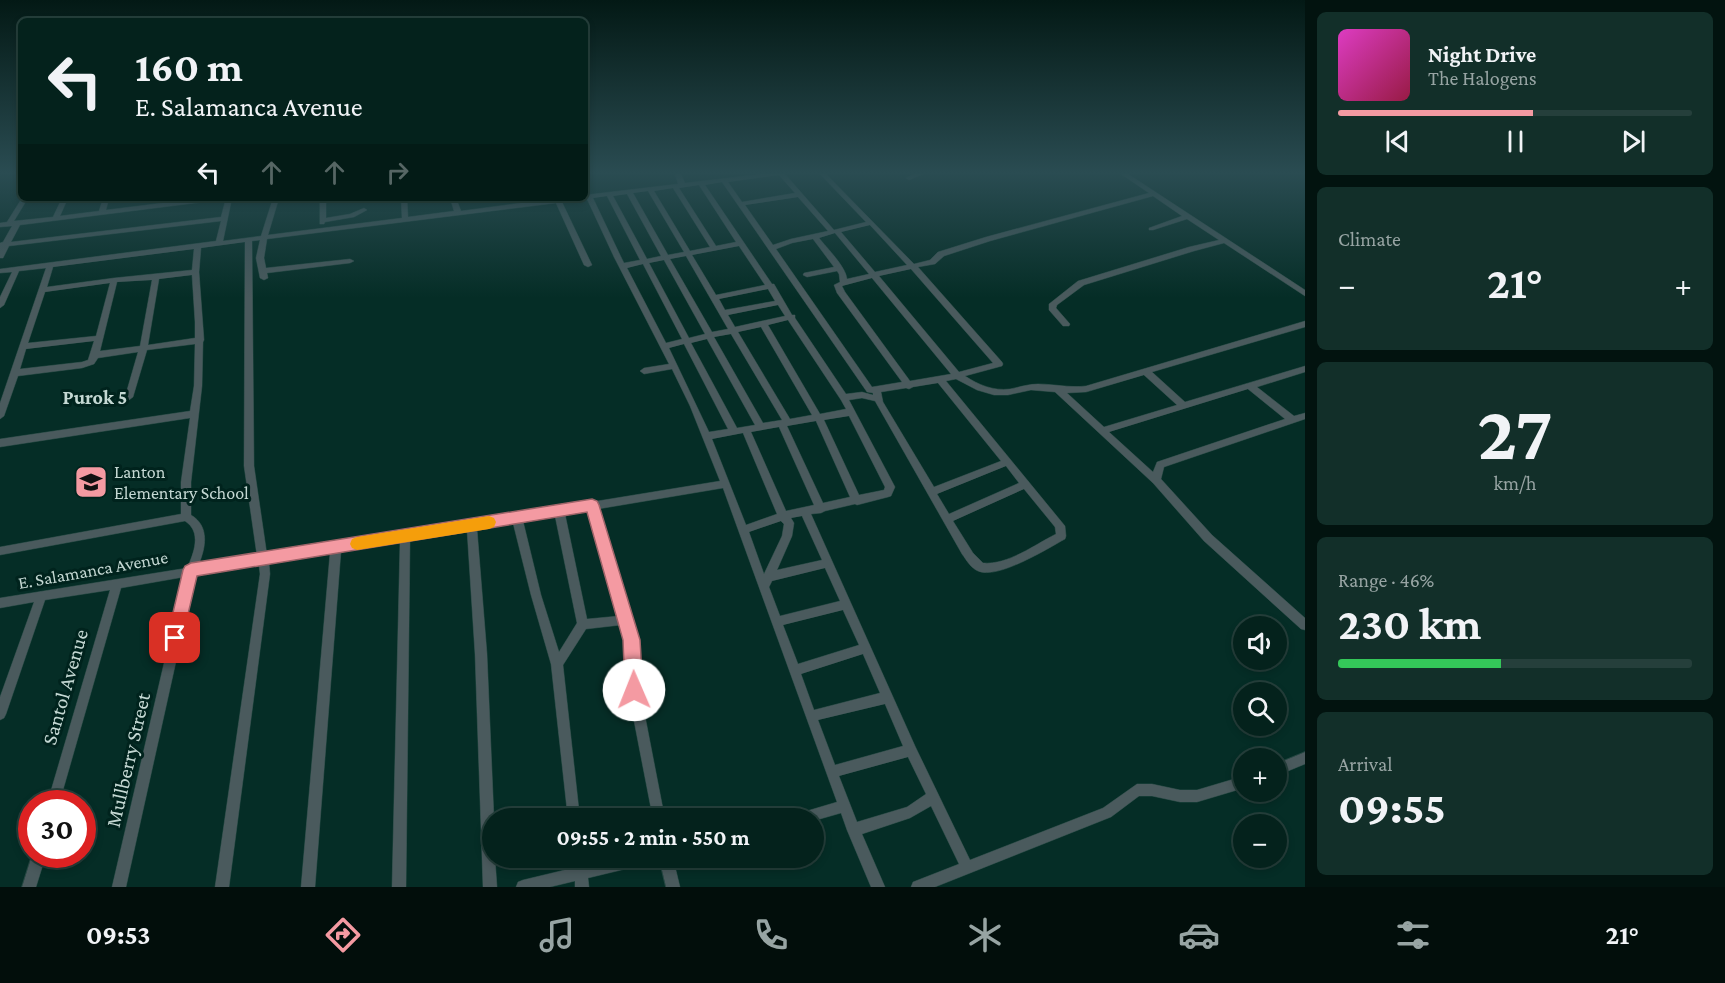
<!DOCTYPE html>
<meta charset="utf-8">
<style>
body{margin:0;font-family:"Crimson Pro",serif;background:#122f29;color:#f1f3f6;height:100vh;display:flex;flex-direction:column;font-size:22px;white-space:nowrap}
*{box-sizing:border-box;margin:0}
p{font-size:20px;color:#97a4a3}
.icon{flex:none;width:33px;height:33px;fill:none;stroke:currentColor;stroke-width:2;stroke-linecap:round;stroke-linejoin:round}
.map{position:relative;flex:1;overflow:hidden}
.drawer{display:flex;flex-direction:column;gap:12px;padding:12px;background:#02130f;width:420px}
.drawer>*{flex:none}
.hud{position:absolute;left:18px;top:18px;width:570px;height:183px;border-radius:9px;box-shadow:0 3px 9px #0003,0 0 0 2px #253f3b;background:#04221c;color:#f1f3f6;overflow:hidden}
.fabs{position:absolute;left:1233px;top:616px;display:grid;gap:12px}
.fabs a{display:grid;place-items:center;width:54px;height:54px;border-radius:50%;background:#04221c;box-shadow:0 3px 9px #0003,0 0 0 2px #253f3b;font-size:30px}
.speed{position:absolute;left:18px;top:790px;display:flex;gap:12px;font-size:30px;font-weight:700;text-align:center}
.speed>*{display:grid;place-content:center;width:78px;height:78px;border-radius:50%;background:#04221c;box-shadow:0 3px 9px #0003,0 0 0 2px #253f3b;line-height:1}
.speed .limit{border:9px solid #d22;background:#fff;color:#111}
.pin{position:absolute;display:grid;place-items:center;width:51px;height:51px;color:#fff;margin:-26px;border-radius:12px;box-shadow:0 3px 9px #0006}
.me{position:absolute;width:66px;margin:-33px;rotate:359deg;stroke-linejoin:round;filter:drop-shadow(0 0 4px #0008)}
.turn{display:flex;align-items:center;gap:21px;height:126px;padding:0 18px;font-size:27px}
.turn .icon{width:78px;height:78px;stroke-width:2.5}
.turn b{display:block;font-size:42px;line-height:51px}
.lanes{display:flex;align-items:center;height:57px;padding:0 18px;background:#0003;justify-content:center;gap:30px;direction:ltr}
.lanes .off{opacity:.35}
.big{font-size:45px;font-weight:700;line-height:1.1}
.drawer .card{flex:1;display:flex;flex-direction:column;justify-content:center;gap:9px;min-width:0;padding:0 21px;border-radius:9px;background:#122f29}
.drawer .dial{align-items:center;gap:0}
.dial b{font-size:78px;line-height:1}
.song{display:flex;align-items:center;gap:18px}
.cover{width:72px;height:72px;border-radius:9px;background:linear-gradient(135deg,hsl(310 70% 55%),hsl(340 70% 35%))}
.played{height:6px;border-radius:3px;background:linear-gradient(90deg,#f49aa2 55%,#253f3b 55%)}
.keys{display:flex;justify-content:space-around;direction:ltr}
.heat{display:flex;justify-content:space-between;align-items:center;font-size:33px;direction:ltr}
.charge{height:9px;border-radius:4px;background:linear-gradient(90deg,#34c759 46%,#253f3b 0)}
.trip{position:absolute;left:482px;top:808px;width:342px;height:60px;border-radius:30px;background:#04221c;box-shadow:0 3px 9px #0003,0 0 0 2px #253f3b;font-weight:700;line-height:60px;text-align:center}
.dock{display:flex;height:96px;justify-content:space-around;align-items:center;background:#020e0b;color:#97a4a3}
.dock .icon{width:42px;height:42px}
.dock .selected{color:#f49aa2}
.dock b{font-size:27px;color:#f1f3f6}
main{display:flex;flex:1;min-height:0}
.map>svg:first-child{display:block}
.lines{fill:none;stroke-linecap:round;stroke-linejoin:round}
.minor-casing{stroke:#244842;stroke-width:1}
.minor{fill:#4a5a5d;fill-rule:evenodd}
.route{fill:#f49aa2;stroke:#9f6469;stroke-width:1.5}
.slow{fill:#f59e0b}
.labels{text-anchor:middle;stroke-width:6;stroke-linejoin:round;paint-order:stroke}
.poi-label{font-size:18px;fill:#c4d8d3;stroke:#00231d;text-anchor:start}
.street-label{font-size:18px;fill:#c4d8d3;stroke:#00231d}
.neighbourhood-label{font-size:20px;font-weight:bold;fill:#c4d8d3;stroke:#00231d}
.near-street-label{font-size:21px;fill:#c4d8d3;stroke:#00231d}
</style>
<main>
<div class="map">
<svg width="1305" height="887" viewBox="0 0 1305 887">
<rect width="100%" height="100%" fill="#052d26"/>
<g class="lines">
<g class="minor-casing">
<g id="minor">
<path d="M675 174H681L685 183 762 174H785L834 230 866 222 820 174H826L914 264 930 260 938 252 986 237 1149 193 1121 174H1128L1305 290V296L1224 243 1194 251 1084 285 1057 305 1056 308 1070 324 1069 326H1063L1049 310V304L1078 281 1189 247 1219 240 1187 219 1153 230H1149V228L1182 216 1153 196 990 241 944 256 935 264 918 267 1002 362 1003 364 1002 366 965 376C979 385 993 391 1010 389 1020 387 1028 384 1038 384 1054 384 1070 388 1086 386L1305 321V327L1152 372 1185 402 1305 366V372L1257 387 1294 416 1305 413V419L1164 467 1161 479 1212 535 1305 618V630L1301 629 1204 541 1153 483 1055 392 1031 390 1008 395H994L977 390 956 379 946 381 1065 526 1066 536 1065 539C1047 549 997 580 978 571 971 568 967 561 962 554L875 401 862 398 849 400 895 487 891 496 888 497 857 505 855 504 825 511 821 513 811 514 915 746 970 860 1103 808 1137 784H1152L1180 790H1197L1244 776V788L1197 802H1180L1152 796H1139L1111 817 935 887H911L913 882 959 864 931 806 910 818 862 834 885 887H871L847 830 841 813 813 821V819H794L796 815 800 813 837 802 723 488 598 509 636 640 640 690 665 819H653L628 690 626 640 621 625 586 629 563 665 580 819H568L551 664 531 595 513 523 477 529 487 654 494 819H492V858H495L497 887H483L475 654 467 530 410 540 406 887H392L400 542 341 551 315 887H301L330 553 269 563 270 574 229 887H215L260 574 259 565 195 576 126 887H112L184 577 121 588 59 804H47L110 590 45 600 6 714 4 718 0 720V697L34 602 0 608V598L187 568C194 553 202 532 185 521L0 555V547L181 514V482L190 418 0 447V439L190 411 194 386 195 344 147 350 133 397 129 400 125 397 138 352 98 358 94 364 82 368 18 376 4 416 0 419V403L46 268 19 271 4 305 0 308V297L12 272 0 273V269L216 241 221 221 9 246 3 258H0V243L3 242 12 226 0 227V223L7 222 22 198H28L14 221 53 217 62 198H68L60 216 99 211 103 198H109L106 210 203 198H222L219 200 20 225 11 242 221 217 226 198H232L223 241 261 236 273 198H279L268 235 402 218 401 198H407L408 217 454 211 450 198H456L461 211 558 198H580L577 200 562 202 592 265 588 267 584 265 556 203 267 239 264 258 266 268 350 259 354 261 350 263 267 273 268 278 264 280 260 278 256 258 260 240 252 241 254 466 267 555 401 533 405 531 408 532 720 481 690 406 672 369 644 374 640 371 644 368 669 364 614 257 587 199 582 198H585V195L678 184ZM779 175 795 193 742 202 728 182ZM722 182 867 392 873 393V395L862 392 846 394 795 318V315H792L774 284H772L705 185ZM699 185 736 242 716 246 679 188ZM673 188 710 247 690 251 654 191ZM648 191 684 252 668 255 633 193ZM627 194 661 256 647 259 613 196ZM607 196 640 260 624 263 621 257 593 198ZM798 197 828 231 791 239 773 245 745 205ZM870 225 907 265 875 272 841 232ZM835 233 869 274 847 279C846 267 827 248 819 238ZM813 239 834 267 804 273 803 275 807 277 837 271 839 274 840 282 834 285 837 293 902 382 872 387 776 249 792 243ZM245 242 244 466 257 556 198 566C206 548 210 526 191 515V482L202 386 203 342 204 340 199 272 201 248ZM739 246 765 285 716 295 692 255ZM194 249 192 270 114 278 47 287 53 267ZM686 256 728 329 712 332 670 259ZM664 260 705 334 689 338 649 263ZM643 264 682 339 666 343 627 268ZM911 269 993 363 959 372 879 276ZM192 275 195 322V338L148 345 159 279ZM872 278 951 374 910 381 845 292 842 286ZM152 280 140 346 100 351 117 282ZM110 283 96 336 28 343 45 292ZM768 289 775 301 725 310 719 299ZM778 305 785 316 735 327 728 315ZM788 320 841 400 846 409 820 414 768 325ZM761 327 812 415 790 419 738 332ZM731 334 782 420 763 423 714 337ZM707 339 755 425 737 428 691 343ZM94 341 88 360 82 362 20 369 26 349ZM684 344 728 429 709 432 669 348ZM1144 375 1177 405 1104 427 1067 393 1086 392ZM938 383 1001 461 934 487 883 402 881 392 906 388 909 389 913 387ZM1248 389 1285 419 1157 462 1153 472 1109 432ZM849 416 885 487 884 490 859 495 824 420ZM816 421 850 497 823 503 787 426ZM779 427 814 505 786 511 751 432ZM743 433 777 514 746 525 712 439ZM1006 466 1019 483 949 514 937 494ZM1024 489 1055 527 1056 534C1034 545 1008 565 983 563L973 553 953 521ZM589 510 619 616 587 619 565 514ZM555 516 577 623 559 652 541 595 523 521ZM802 516 822 560 777 570 792 536 794 523 791 518ZM781 521 784 524 782 536 764 574 749 532ZM825 568 840 601 780 616 769 587 772 581ZM843 610 859 645 798 664 783 625ZM863 654 880 693 814 710 801 674ZM885 704 903 746 835 765 818 720ZM908 757 926 794 907 807 857 822 839 776Z"/>
<polygon points="914,174 923,174 909,180 906,178"/>
<polygon points="320,198 326,198 326,218 350,214 364,208 367,210 354,217 325,222 324,224 320,224"/>
<polygon points="1305,752 1305,764 1276,776 1276,764"/>
<polygon points="32,855 46,855 36,887 22,887"/>
<polygon points="572,858 586,858 586,865 615,858 649,858 647,863 642,865 588,878 589,887 575,887 575,881 550,887 516,887 518,882 523,880 573,868"/>
<polygon points="659,858 673,858 680,887 666,887"/>
</g>
</g>
<use href="#minor" class="minor"/>
</g>
<linearGradient id="sky" x2="0" y2="1"><stop stop-color="#031915"/><stop offset="0.58" stop-color="#2a4c52"/><stop offset="1" stop-color="#2a4c52" stop-opacity="0"/></linearGradient>
<rect width="1305" height="298" fill="url(#sky)"/>
<polygon class="route" points="592,499 597,501 599,505 640,640 643,690 640,696 634,698 628,696 625,690 623,640 587,512 197,576 181,644 175,646 169,644 167,638 183,570 185,566 191,563"/>
<polygon class="slow" points="489,516 494,518 496,522 494,527 489,529 357,550 352,548 350,544 352,539 357,537"/>
<defs>
<g id="school-square" transform="scale(1.725)"><rect x="-9" y="-9" width="18" height="18" rx="4" fill="#f49aa2" stroke="#00231d"/><path d="M0-5L7-2L0 1L-7-2ZM-4 1L0 2.5L4 1V4Q0 6-4 4Z" fill="#111"/></g>
</defs>
<g fill-rule="evenodd">
<use href="#school-square" x="91" y="482"/>
</g>
<g class="labels">
<g class="poi-label">
<text x="114" y="478">Lanton<tspan x="114" dy="21">Elementary School</tspan></text>
</g>
<g class="street-label">
<text transform="translate(93 570) rotate(-10)" y="6">E. Salamanca Avenue</text>
</g>
<g class="neighbourhood-label">
<text x="95" y="404">Purok 5</text>
</g>
<g class="near-street-label">
<text transform="translate(65 687) rotate(-74)" y="7">Santol Avenue</text>
<text transform="translate(128 760) rotate(-77)" y="7">Mullberry Street</text>
</g>
</g>
</svg>
<div class="fabs">
<a><svg class="icon" aria-label="sound" viewBox="0 0 24 24"><path d="M4 9h4l5-4v14l-5-4H4zM17 9q2 3 0 6"/></svg></a>
<a><svg class="icon" aria-label="search" viewBox="0 0 24 24"><circle cx="10" cy="10" r="6"/><path d="M15 15l6 6"/></svg></a>
<a>+</a>
<a>−</a>
</div>
<div class="speed"><div class="limit">30</div></div>
<div class="pin" style="left:175px;top:638px;background:#d93025"><svg class="icon" aria-label="arrive" viewBox="0 0 24 24"><path d="M6 21V4h12l-3 4 3 4H6"/></svg></div>
<svg class="me" style="left:634px;top:690px" viewBox="-20 -20 40 40"><circle r="19" fill="#fff"/><path d="M0-13L10 11 0 6-10 11z" fill="#f49aa2"/></svg>
<div class="trip">09:55 · 2 min · 550 m</div>
<div class="hud">
<div class="turn"><svg class="icon" aria-label="left" viewBox="0 0 24 24"><path d="M17 20v-9H6M10 6l-5 5 5 5"/></svg><div><b>160 m</b>E. Salamanca Avenue</div></div>
<div class="lanes"><svg class="icon" aria-label="left" viewBox="0 0 24 24"><path d="M17 20v-9H6M10 6l-5 5 5 5"/></svg><svg class="icon off" aria-label="ahead" viewBox="0 0 24 24"><path d="M12 20V5M6 11l6-6 6 6"/></svg><svg class="icon off" aria-label="ahead" viewBox="0 0 24 24"><path d="M12 20V5M6 11l6-6 6 6"/></svg><svg class="icon off" aria-label="right" viewBox="0 0 24 24"><path d="M7 20v-9h11M14 6l5 5-5 5"/></svg></div>
</div>
</div>
<section class="drawer">
<div class="card">
<div class="song"><i class="cover"></i><div><b>Night Drive</b><p>The Halogens</p></div></div>
<div class="played"></div>
<div class="keys"><svg class="icon" aria-label="previous" viewBox="0 0 24 24"><path d="M18 5L8 12l10 7zM5 5v14"/></svg><svg class="icon" aria-label="pause" viewBox="0 0 24 24"><path d="M8 5v14M16 5v14"/></svg><svg class="icon" aria-label="next" viewBox="0 0 24 24"><path d="M6 5l10 7-10 7zM19 5v14"/></svg></div>
</div>
<div class="card"><p>Climate</p>
<div class="heat"><a>−</a><b class="big">21°</b><a>+</a></div>
</div>
<div class="card dial"><b>27</b><p>km/h</p></div>
<div class="card"><p>Range · 46%</p><b class="big">230 km</b><div class="charge"></div></div>
<div class="card"><p>Arrival</p><b class="big">09:55</b></div>
</section>
</main>
<nav class="dock">
<b>09:53</b>
<svg class="icon selected" aria-label="directions" viewBox="0 0 24 24"><path d="M12 3l9 9-9 9-9-9zM9 14v-3h6M13 9l2 2-2 2"/></svg>
<svg class="icon" aria-label="music" viewBox="0 0 24 24"><path d="M9 18V5l10-2v13"/><circle cx="6" cy="18" r="3"/><circle cx="16" cy="16" r="3"/></svg>
<svg class="icon" aria-label="phone" viewBox="0 0 24 24"><path d="M5 4h4l2 5-3 2q2 4 5 5l2-3 5 2v4C11 20 4 13 5 4z"/></svg>
<svg class="icon" aria-label="climate" viewBox="0 0 24 24"><path d="M12 3v18M4 7l16 10M4 17L20 7"/></svg>
<svg class="icon" aria-label="car" viewBox="0 0 24 24"><path d="M5 17H2v-5l4-1 3-4h7l3 4 3 1v5h-3M9 17h6M6 11h13"/><circle cx="7" cy="17" r="2"/><circle cx="17" cy="17" r="2"/></svg>
<svg class="icon" aria-label="filters" viewBox="0 0 24 24"><path d="M4 7h16M4 17h16"/><circle cx="9" cy="7" r="2"/><circle cx="15" cy="17" r="2"/></svg>
<b>21°</b>
</nav>
